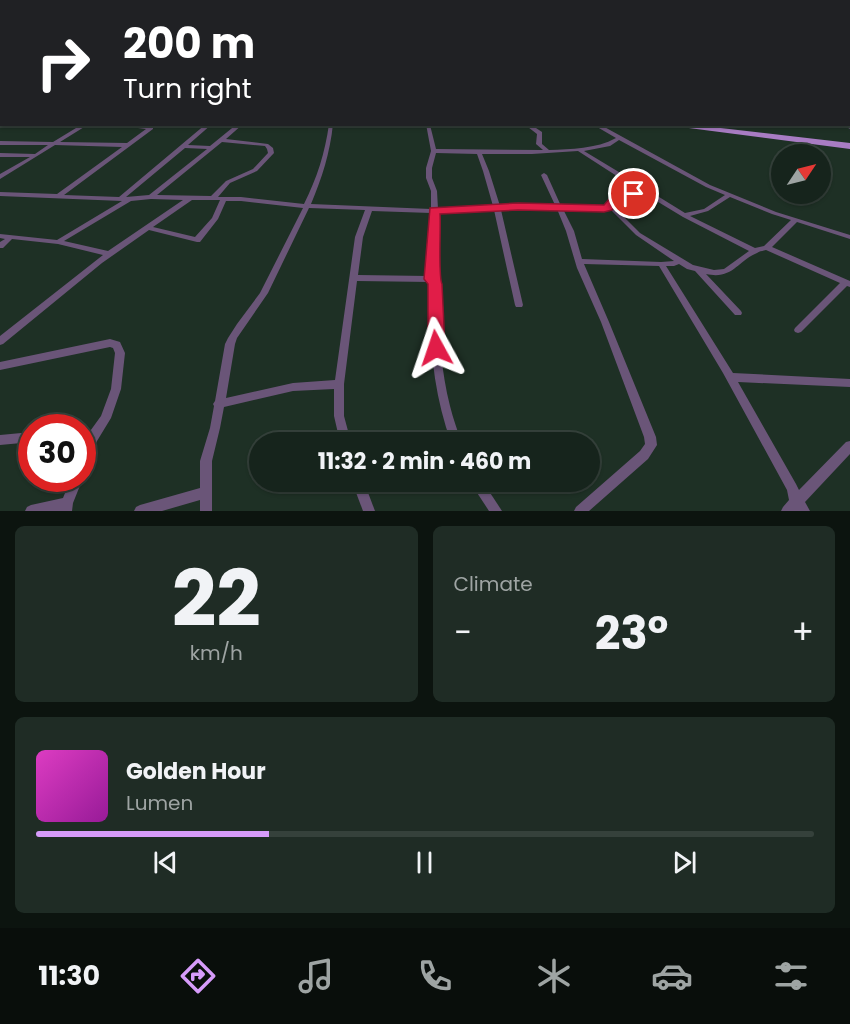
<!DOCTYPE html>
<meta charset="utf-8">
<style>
body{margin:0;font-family:Poppins,sans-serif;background:#1f2c25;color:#f1f3f6;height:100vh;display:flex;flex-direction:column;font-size:22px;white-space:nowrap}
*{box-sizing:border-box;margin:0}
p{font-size:20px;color:#9ea4a3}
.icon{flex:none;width:33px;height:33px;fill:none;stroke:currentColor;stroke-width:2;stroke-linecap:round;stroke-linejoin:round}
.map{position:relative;height:511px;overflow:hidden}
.side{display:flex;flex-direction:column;gap:15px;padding:15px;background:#0c140f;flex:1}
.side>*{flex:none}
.banner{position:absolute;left:0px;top:0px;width:850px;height:126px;box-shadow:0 2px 4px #0004,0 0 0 2px #35413b;background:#202124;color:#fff;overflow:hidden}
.needle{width:39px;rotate:55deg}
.buttons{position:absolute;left:771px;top:144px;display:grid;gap:12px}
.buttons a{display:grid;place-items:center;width:60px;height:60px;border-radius:50%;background:#16241c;box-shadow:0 2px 4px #0004,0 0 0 2px #35413b;font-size:30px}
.speed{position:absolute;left:18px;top:414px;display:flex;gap:12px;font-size:30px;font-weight:700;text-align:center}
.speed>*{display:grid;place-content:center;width:78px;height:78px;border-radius:50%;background:#16241c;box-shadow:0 2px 4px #0004,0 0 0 2px #35413b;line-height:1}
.speed .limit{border:9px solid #d22;background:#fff;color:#111}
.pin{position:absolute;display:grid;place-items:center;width:51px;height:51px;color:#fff;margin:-26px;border:3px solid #fff;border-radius:50%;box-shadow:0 2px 6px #0007}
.me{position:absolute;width:66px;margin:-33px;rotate:355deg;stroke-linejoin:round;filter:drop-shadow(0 0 4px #0008)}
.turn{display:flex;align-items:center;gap:21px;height:126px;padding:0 24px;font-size:27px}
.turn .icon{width:78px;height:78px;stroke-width:2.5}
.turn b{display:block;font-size:42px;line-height:51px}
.big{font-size:45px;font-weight:700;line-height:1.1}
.side .widget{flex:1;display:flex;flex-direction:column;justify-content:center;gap:9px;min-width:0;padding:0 21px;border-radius:9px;background:#1f2c25}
.side .dial{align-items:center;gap:0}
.dial b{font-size:78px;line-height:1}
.song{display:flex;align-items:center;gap:18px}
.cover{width:72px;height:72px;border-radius:9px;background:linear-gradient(135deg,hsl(310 70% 55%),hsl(300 70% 35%))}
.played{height:6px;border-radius:3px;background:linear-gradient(90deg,#d69bfa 30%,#35413b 30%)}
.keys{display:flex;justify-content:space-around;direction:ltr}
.heat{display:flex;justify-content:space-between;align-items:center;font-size:33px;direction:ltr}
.side .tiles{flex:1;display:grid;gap:15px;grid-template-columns:1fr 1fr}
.widget:last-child{grid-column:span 2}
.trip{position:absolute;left:249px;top:432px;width:351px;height:60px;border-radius:30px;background:#16241c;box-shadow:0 2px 4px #0004,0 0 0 2px #35413b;font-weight:700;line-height:60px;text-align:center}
.dock{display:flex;height:96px;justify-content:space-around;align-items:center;background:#090e0b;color:#9ea4a3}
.dock .icon{width:42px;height:42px}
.dock .active{color:#d69bfa}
.dock b{font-size:27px;color:#f1f3f6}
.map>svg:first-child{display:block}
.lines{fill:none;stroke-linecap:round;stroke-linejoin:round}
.street{fill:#6a5578;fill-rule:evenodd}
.secondary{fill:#8d6ba2;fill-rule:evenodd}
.primary{fill:#a87cc3;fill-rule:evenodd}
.route{fill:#e11d48;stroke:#92132f;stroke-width:1.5}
</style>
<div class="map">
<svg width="850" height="511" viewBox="0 0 850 511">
<rect width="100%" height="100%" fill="#1e3025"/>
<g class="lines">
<g class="street">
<rect x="0" y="59" width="2" height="2"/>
<polygon points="849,62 850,62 849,65"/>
<rect x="849" y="92" width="1" height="2"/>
<rect x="0" y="108" width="2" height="3"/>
<rect x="849" y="109" width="1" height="2"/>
<path d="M0 124 81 126 89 124 60 142 127 143 146 129 106 124H129L153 127V129L64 195 119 197 206 124H212L188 145 210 146 237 124H243L226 139 268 144 273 148 274 153 257 171 230 183 218 197H241L304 204C317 178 325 153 329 124H333C330 153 322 178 311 204L431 209V191L426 178V168L431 151 426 124 430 125 436 149 543 150 536 144 537 134 524 124H530L542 132V144L549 150C571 149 596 149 616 138L592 124H599L710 185 776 212 850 235V239L797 222 772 247 850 281V287L847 286 801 332 798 333 795 332 794 330 795 328 840 283 766 250C763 251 760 251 757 253 737 261 733 280 706 274L741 311 742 313 741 315H735L695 271 687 269 679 264 674 266H666L733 373 850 379V387L738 382 796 484 799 490 846 442 850 441V454L805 502 810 511H781L783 507 789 500 787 490 723 373 659 266 584 264 609 322 656 437 657 445 648 459 589 511H574L576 507 640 451 645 444 644 437 601 322 577 268 566 231 557 209 501 210 523 305 522 307H516L515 305 494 210 438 213 439 257 436 279 439 284C438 325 440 366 450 406 453 419 458 431 461 442H451C433 392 428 338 431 284L430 282 357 281 344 384V416L351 442H340L334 416V389L293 391 224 407 220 428 212 461V511H200V500L162 511H134L136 507 140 505 200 488V461L210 428 214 406 213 404 215 401 225 344 228 338 237 324 260 293 303 208 241 201H226L218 219 200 242H197L149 230 102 263 3 344 0 345V336L103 255 58 244 12 239 3 248H0V242L5 239 0 238V234L57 240 122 201 0 196V192L57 194 122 147 55 145 0 179V174L30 157H0V153L35 154 48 145H0V141L53 142 76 128 0 126ZM619 140 706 187 725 195 704 209 685 213 651 192 650 190 647 189 584 151 610 146ZM222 142 265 146 267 149 268 153 253 169 226 181 211 196 157 195ZM185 148 207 149 149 195 126 197ZM578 151 640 191C627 193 615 196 606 206H561L547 175 544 173 541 175 555 205 500 206 489 171 482 154H532ZM436 153 477 154 483 171 493 206 438 209 437 191 432 178V168ZM645 194 683 217 749 251 724 269 714 270 693 265 640 233 616 209 612 207 623 199ZM730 197 772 214 791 220 764 246 755 248 690 216 708 211ZM151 199 183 200 108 251 64 241 131 201ZM192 200H220L212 218 195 237 153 227ZM309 208 365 210 355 237 335 380 293 383 226 398 235 344 237 338 268 293ZM563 209 607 210 612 211 636 235 674 261 661 262 582 259 574 231ZM372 211 431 213V257L428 276 358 275 363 237Z"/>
<polygon points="841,124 847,124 850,126 850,129"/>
<polygon points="110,339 120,342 125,353 121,389 111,418 97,441 86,469 82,471 82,448 88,434 101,416 111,389 115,353 113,348 110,347 0,370 0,362"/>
<polygon points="32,432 32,442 0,445 0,435"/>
<polygon points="82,477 83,478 73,503 72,511 25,511 27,507 31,505 63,498 71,478 82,478"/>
<polygon points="352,482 364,482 375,511 363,511"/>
<polygon points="470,482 483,482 502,511 489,511"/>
</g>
<rect class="secondary" x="0" y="74" width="2" height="4"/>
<g class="primary">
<rect x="0" y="100" width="2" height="4"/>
<polygon points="366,124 447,124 443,126 370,126"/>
<polygon points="658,124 686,124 850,143 850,149"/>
</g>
</g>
<linearGradient id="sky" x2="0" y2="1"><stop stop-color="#101a14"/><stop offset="0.42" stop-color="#3b4e51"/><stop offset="1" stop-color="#3b4e51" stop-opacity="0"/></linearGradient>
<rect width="850" height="123" fill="url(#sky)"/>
<path class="route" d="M634 191 638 192V197L618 203 612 210 604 212 518 210 440 214C441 227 438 277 442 284L445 348 443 353 436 355 430 353 428 348V284L424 279 430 208 518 203 604 205 610 198Z"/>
</svg>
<div class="buttons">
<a><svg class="needle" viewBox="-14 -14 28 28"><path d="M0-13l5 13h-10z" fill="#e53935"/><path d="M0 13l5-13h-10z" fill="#9ea4a3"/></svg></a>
</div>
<div class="speed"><div class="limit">30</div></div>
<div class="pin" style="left:634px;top:194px;background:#d93025"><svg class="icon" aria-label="arrive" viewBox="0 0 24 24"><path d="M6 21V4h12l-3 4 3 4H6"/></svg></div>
<svg class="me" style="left:436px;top:348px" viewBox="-20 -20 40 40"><path d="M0-17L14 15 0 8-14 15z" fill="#e11d48" stroke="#fff" stroke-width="4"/></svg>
<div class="trip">11:32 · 2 min · 460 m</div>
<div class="banner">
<div class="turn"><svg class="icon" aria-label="right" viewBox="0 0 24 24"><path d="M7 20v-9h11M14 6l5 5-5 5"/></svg><div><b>200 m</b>Turn right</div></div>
</div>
</div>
<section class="side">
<div class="tiles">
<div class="widget dial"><b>22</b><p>km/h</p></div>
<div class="widget"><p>Climate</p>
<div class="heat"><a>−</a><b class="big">23°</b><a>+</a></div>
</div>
<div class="widget">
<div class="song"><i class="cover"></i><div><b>Golden Hour</b><p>Lumen</p></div></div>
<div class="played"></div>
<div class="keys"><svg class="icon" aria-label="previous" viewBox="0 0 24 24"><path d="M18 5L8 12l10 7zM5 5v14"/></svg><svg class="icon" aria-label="pause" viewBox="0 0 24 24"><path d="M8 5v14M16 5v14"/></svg><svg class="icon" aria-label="next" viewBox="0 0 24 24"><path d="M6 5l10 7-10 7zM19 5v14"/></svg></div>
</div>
</div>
</section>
<nav class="dock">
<b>11:30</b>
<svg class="icon active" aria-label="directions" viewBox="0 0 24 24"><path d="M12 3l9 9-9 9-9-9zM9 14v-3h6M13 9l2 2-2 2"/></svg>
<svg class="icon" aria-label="music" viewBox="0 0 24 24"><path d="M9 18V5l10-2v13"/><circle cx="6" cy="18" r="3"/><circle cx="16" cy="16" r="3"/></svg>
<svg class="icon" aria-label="phone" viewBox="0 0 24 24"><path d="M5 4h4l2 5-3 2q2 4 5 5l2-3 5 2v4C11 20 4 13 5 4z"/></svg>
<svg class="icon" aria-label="climate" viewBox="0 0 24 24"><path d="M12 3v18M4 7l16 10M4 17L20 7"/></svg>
<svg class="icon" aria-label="car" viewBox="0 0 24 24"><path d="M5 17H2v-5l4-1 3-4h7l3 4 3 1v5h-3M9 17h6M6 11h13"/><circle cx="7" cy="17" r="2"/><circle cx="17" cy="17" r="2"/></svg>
<svg class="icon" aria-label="filters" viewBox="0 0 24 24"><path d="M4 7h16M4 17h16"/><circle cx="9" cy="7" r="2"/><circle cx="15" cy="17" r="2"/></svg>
</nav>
